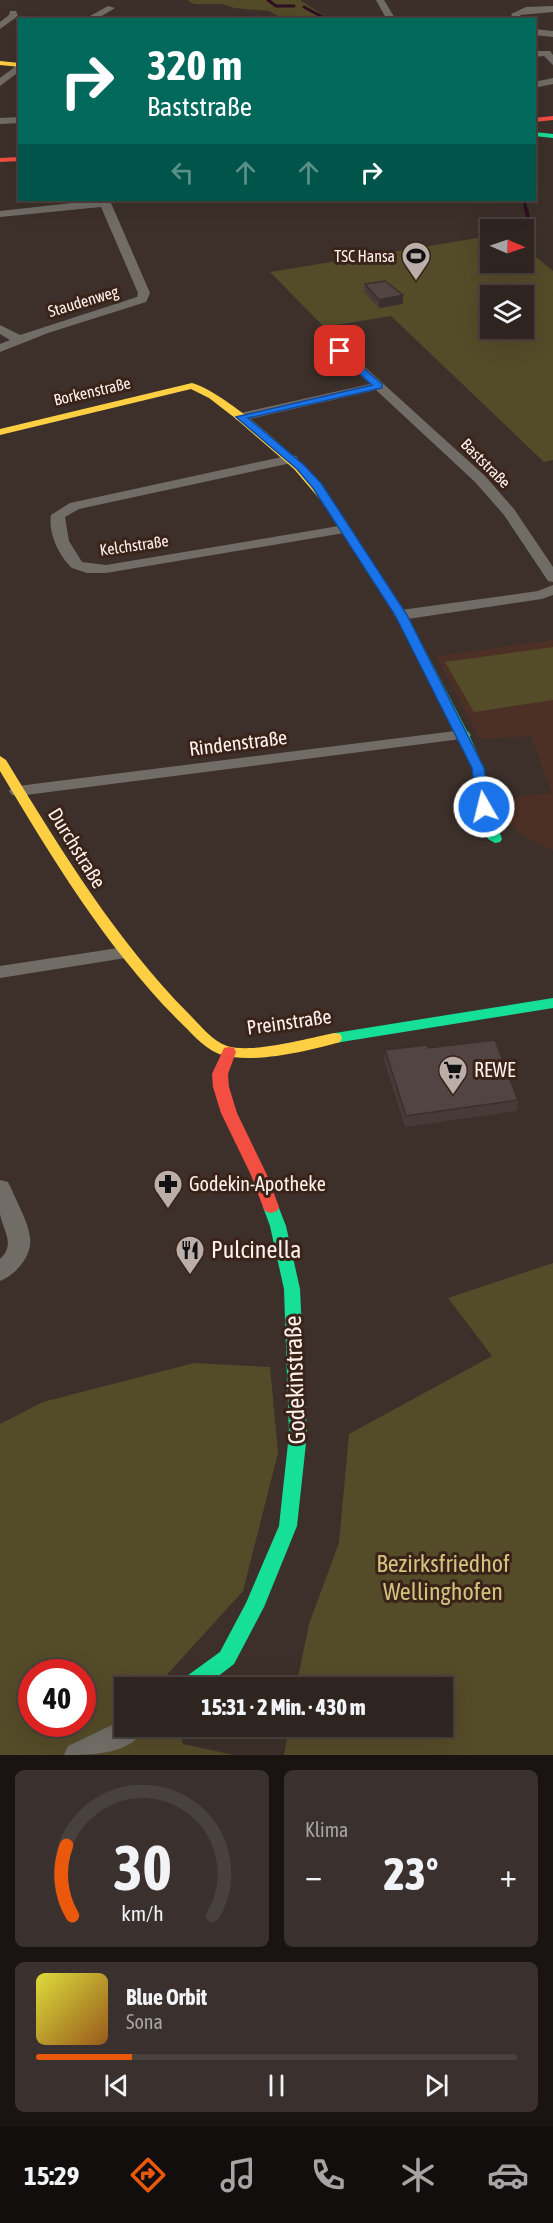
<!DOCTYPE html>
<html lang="de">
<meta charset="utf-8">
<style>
body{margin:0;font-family:"Asap Condensed",sans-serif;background:#3a302d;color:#f1f3f6;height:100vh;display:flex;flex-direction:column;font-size:22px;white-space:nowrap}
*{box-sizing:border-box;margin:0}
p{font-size:20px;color:#a7a4a5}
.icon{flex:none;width:33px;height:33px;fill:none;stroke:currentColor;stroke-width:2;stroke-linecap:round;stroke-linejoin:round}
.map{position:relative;height:1755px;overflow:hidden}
.panel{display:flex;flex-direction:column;gap:15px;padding:15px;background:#191412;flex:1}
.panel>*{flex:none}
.banner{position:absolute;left:18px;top:18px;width:518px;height:183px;border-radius:0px;box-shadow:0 6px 24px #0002,0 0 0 2px #49413e;background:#00695c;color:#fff;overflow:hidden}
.needle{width:39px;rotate:92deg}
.buttons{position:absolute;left:480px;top:219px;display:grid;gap:12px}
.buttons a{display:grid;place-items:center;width:54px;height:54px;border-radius:0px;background:#2e2420;box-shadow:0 6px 24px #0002,0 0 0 2px #49413e;font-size:30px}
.speed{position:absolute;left:18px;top:1659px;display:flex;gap:12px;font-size:30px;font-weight:700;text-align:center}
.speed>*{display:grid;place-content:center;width:78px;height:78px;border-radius:50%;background:#2e2420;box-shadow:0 6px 24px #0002,0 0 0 2px #49413e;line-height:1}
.speed .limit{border:9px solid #d22;background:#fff;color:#111}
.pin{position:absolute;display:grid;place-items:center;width:51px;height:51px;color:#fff;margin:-26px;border-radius:12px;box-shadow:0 3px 9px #0006}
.me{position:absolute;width:66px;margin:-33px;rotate:352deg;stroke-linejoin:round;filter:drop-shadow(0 0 4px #0008)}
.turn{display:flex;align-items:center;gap:21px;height:126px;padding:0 30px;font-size:27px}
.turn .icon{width:78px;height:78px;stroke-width:2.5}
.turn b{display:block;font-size:42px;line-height:51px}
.lanes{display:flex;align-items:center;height:57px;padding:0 30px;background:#0003;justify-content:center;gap:30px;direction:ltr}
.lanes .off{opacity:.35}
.big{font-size:45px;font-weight:800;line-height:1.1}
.panel .tile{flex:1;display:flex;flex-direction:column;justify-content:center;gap:9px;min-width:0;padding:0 21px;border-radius:9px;background:#3a302d}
.panel .dial{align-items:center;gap:0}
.dial svg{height:156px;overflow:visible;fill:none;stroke:#49413e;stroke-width:7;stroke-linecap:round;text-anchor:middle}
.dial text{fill:#f1f3f6;stroke:none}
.song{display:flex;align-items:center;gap:18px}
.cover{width:72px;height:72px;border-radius:9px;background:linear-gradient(135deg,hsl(60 70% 55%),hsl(30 70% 35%))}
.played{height:6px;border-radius:3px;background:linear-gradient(90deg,#ea580c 20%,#49413e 20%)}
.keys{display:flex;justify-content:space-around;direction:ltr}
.heat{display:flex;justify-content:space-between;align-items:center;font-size:33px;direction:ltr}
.panel .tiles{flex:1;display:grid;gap:15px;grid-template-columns:1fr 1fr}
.tile:last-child{grid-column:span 2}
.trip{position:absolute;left:114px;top:1677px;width:339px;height:60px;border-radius:0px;background:#2e2420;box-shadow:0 6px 24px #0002,0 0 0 2px #49413e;font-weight:800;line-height:60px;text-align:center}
.dock{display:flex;height:96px;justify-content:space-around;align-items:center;background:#120e0d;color:#a7a4a5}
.dock .icon{width:42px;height:42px}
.dock .on{color:#ea580c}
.dock b{font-size:27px;color:#f1f3f6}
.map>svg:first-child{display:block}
.built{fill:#4d3025}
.green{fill:#544b29;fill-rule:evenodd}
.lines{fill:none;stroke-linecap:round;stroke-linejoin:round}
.stream-far1{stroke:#2f1021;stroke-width:3}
.stream{stroke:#2f1021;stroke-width:4}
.street{fill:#726c66;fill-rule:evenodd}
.fast{fill:#16e098;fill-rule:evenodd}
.slow{fill:#ffcf43;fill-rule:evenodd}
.jam{fill:#f24e42;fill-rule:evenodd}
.wall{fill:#473a39}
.shaded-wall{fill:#39302e}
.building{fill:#524442;stroke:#39302e;stroke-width:1.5}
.route{fill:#1a73e8;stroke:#114b97;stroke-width:1.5}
.labels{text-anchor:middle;stroke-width:6;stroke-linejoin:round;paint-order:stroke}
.far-poi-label{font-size:16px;fill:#fff2ed;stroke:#3a2319;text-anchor:end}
.far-street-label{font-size:16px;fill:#fff2ed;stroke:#3a2319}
.street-label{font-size:20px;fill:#fff2ed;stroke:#3a2319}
.poi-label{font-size:20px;fill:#fff2ed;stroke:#3a2319;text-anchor:start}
.near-poi-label{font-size:24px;fill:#fff2ed;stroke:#3a2319;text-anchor:start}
.near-street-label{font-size:24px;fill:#fff2ed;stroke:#3a2319}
.near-park-label{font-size:24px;fill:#d2c37f;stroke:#3a2319}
</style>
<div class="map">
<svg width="553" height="1755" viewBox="0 0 553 1755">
<rect width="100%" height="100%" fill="#3d302b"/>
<polygon class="built" points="553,640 553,850 522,835 498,812 498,799 552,793 531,736 480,739 436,656"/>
<g class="green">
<polygon points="187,0 300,0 329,19 277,19 278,16 269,11 234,8 223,4 194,4"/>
<path d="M490 236V262H524V247L553 271V460L544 462 391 316 324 327 270 272ZM490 296H524V328H490Z"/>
<polygon points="553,647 553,700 474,712 445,662"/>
<polygon points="553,1263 553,1755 284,1755 289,1727 442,1726 442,1688 296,1687 309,1624 339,1543 349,1434 492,1356 448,1298"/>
<path d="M194 1363 270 1367 278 1453 243 1591 164 1678 167 1687 124 1688V1726L178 1727 183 1744 234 1755H0V1424L43 1402ZM32 1672H82V1724H32Z"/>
</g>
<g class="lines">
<g class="stream-far1">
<polyline points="268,0 276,6 294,6"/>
<polyline points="304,7 328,20"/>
<polyline points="524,200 526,210"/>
</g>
<polyline class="stream" points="524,235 529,221 526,209"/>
<g class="street">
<polygon points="376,0 384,0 396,20 387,20"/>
<polygon points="108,6 115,8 95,20 83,20"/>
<polygon points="553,6 553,12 520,15 523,20 514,20 511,14 526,7"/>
<polygon points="10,11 16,11 18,16 0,29 0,22 9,15"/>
<polygon points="534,29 553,31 553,37 534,35"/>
<polygon points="534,51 550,51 553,55 553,65 544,56 534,57"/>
<polygon points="20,63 20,71 0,86 0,78"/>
<polygon points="553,78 553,84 534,88 534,82"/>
<polygon points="20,117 20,123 0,124 0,118"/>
<polygon points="99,200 109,200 111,203 150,293 146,302 48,333 0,352 0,344 10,340 0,334 0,325 20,335 137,297 138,293 101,207 0,217 0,211"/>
<polygon points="330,338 334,339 485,476 514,509 553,567 553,582 548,581 504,515 475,482 376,390 241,421 236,420 234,417 236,414 370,384 326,345 324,342"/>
<path d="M291 455 296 456 298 459 296 462 79 509 65 517 69 541 82 562 106 565 345 525 352 529 350 532 106 573H87L72 568C59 556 48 533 51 515L70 503Z"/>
<polygon points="553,585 553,595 542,599 401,620 393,615 401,610 538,591"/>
<polygon points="463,730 469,732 471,735 469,738 18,796 12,795 9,791 12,787 18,786"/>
<polygon points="125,947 132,949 134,953 132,957 0,978 0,966"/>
<path d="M0 1180 8 1182 11 1188C17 1203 28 1221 30 1237 33 1255 16 1275 0 1281V1259C16 1244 3 1231 0 1214 0 1203 0 1191 0 1180Z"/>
<path d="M123 1717 124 1726H146C133 1755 92 1755 64 1755L68 1746 112 1725Z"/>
</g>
<g class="fast">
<polygon points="534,132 553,134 553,138 534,136"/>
<polygon points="327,498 332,501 407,615 469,735 484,768 490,807 502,839 500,842 495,843 488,839 478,807 472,768 457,735 395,615 322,501"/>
<polygon points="553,998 553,1008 335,1043 330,1042 328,1038 330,1034 335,1033"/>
<polygon points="271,1201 277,1203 286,1226 300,1289 307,1434 297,1526 264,1607 234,1664 203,1688 177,1688 180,1681 220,1652 246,1603 279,1526 289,1434 284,1289 270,1226 263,1207 265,1203"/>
</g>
<g class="slow">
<polygon points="0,61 20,63 20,67 0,65"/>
<path d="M192 383C229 394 308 466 331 499V503H323L294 469 235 418 209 398 191 389 0 435V429Z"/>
<path d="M0 756 6 760C61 850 115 939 189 1014 200 1025 212 1041 227 1046 253 1054 308 1038 335 1033L340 1034 342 1038 340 1042C308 1051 251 1065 219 1054 202 1047 190 1031 177 1019 105 946 52 858 0 771Z"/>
</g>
<g class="jam">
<polygon points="553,116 553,120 534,122 534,118"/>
<polygon points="20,157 20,161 0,162 0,158"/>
<polygon points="229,1047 234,1048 236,1052 228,1074 229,1087 237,1113 267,1175 279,1207 277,1211 271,1213 265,1211 263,1207 251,1175 221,1113 213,1087 212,1074 224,1048"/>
</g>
</g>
<g class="wall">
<polygon points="365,284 403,304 379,308 364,292"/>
<polygon points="428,1048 518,1100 517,1111 405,1127 384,1060 385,1050"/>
</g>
<polygon class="shaded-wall" points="403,295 403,304 379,308 379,300"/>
<g class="building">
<polygon points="385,281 403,295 379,300 365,284"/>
<polygon points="495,1040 518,1100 406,1116 385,1050 427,1045 428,1048"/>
</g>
<polygon class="route" points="340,348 382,384 382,388 248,418 304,465 321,483 407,615 484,768 490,807 489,809 479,809 477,807 472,768 395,615 313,488 297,469 236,417 372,385 336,353 335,351"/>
<defs>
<g id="stadium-pin" transform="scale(1.5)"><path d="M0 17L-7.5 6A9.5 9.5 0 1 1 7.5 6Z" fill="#bbaea9" stroke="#3a2319"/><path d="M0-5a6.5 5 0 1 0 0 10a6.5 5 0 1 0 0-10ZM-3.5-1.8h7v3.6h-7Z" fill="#111"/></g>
<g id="supermarket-pin" transform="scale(1.5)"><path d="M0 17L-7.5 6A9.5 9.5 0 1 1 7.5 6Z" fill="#bbaea9" stroke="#3a2319"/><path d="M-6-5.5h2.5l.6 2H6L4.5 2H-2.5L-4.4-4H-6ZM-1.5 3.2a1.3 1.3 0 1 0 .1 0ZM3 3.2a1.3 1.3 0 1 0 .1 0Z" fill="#111"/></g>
<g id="pharmacy-pin" transform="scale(1.5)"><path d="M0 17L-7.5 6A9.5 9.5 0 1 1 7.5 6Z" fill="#bbaea9" stroke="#3a2319"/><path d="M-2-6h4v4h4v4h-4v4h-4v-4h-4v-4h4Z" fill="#111"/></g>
<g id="restaurant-pin" transform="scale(1.5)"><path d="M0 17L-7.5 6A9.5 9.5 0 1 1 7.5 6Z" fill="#bbaea9" stroke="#3a2319"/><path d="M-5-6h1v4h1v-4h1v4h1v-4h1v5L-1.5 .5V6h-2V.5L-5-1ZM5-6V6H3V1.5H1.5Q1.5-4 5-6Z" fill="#111"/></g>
</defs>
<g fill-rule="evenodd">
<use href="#stadium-pin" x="416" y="256"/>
<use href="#supermarket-pin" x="453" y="1070"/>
<use href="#pharmacy-pin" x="168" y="1184"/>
<use href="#restaurant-pin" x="190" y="1250"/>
</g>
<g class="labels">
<g class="far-poi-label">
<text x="395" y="262">TSC Hansa</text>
</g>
<g class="far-street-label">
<text transform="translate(83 301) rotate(-17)" y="6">Staudenweg</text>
<text transform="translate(92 391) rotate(-13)" y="6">Borkenstraße</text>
<text transform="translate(486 463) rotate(45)" y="6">Baststraße</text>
<text transform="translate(134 545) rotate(-8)" y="6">Kelchstraße</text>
</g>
<g class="street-label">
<text transform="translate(238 743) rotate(-7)" y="7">Rindenstraße</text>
<text transform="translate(77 848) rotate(58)" y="7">Durchstraße</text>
<text transform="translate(289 1022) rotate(-8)" y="7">Preinstraße</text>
</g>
<g class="poi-label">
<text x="474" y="1077">REWE</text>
<text x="189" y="1191">Godekin-Apotheke</text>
</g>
<g class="near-poi-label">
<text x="211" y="1258">Pulcinella</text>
</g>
<g class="near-street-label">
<text transform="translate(295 1380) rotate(-92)" y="8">Godekinstraße</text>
</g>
<g class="near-park-label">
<text x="443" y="1572">Bezirksfriedhof<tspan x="443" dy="28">Wellinghofen</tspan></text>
</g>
</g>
</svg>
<div class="buttons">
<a><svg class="needle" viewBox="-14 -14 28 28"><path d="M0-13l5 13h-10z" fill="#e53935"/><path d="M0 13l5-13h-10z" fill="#a7a4a5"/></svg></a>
<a><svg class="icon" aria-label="layers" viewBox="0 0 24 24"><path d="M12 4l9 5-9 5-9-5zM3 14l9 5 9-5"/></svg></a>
</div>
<div class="speed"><div class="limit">40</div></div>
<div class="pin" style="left:340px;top:351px;background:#d93025"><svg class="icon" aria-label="arrive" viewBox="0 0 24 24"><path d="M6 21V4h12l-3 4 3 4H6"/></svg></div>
<svg class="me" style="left:484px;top:807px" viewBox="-20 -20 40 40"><circle r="17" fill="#1a73e8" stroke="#fff" stroke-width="3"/><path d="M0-11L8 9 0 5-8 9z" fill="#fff"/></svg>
<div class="trip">15:31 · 2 Min. · 430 m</div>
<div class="banner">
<div class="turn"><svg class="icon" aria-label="right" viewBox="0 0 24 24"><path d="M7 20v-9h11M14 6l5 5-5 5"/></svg><div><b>320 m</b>Baststraße</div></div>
<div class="lanes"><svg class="icon off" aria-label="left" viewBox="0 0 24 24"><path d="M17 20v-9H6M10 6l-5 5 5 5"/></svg><svg class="icon off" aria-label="ahead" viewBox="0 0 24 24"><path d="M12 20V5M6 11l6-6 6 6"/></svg><svg class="icon off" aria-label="ahead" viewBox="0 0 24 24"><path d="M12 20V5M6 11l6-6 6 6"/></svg><svg class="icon" aria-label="right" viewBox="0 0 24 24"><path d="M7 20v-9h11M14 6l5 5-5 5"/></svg></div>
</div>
</div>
<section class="panel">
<div class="tiles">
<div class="tile dial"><svg viewBox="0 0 100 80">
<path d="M14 69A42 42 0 1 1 86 69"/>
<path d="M14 69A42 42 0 0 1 11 33" stroke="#ea580c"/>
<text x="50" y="56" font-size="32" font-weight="700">30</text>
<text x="50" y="72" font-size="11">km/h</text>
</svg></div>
<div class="tile"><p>Klima</p>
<div class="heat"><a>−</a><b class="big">23°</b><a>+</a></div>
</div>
<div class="tile">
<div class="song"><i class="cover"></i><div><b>Blue Orbit</b><p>Sona</p></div></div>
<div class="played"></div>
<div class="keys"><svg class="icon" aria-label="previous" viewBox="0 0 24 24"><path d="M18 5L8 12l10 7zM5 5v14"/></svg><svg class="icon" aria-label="pause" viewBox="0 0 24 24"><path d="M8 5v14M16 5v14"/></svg><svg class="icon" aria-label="next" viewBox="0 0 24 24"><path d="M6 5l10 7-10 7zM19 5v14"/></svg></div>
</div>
</div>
</section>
<nav class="dock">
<b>15:29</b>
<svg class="icon on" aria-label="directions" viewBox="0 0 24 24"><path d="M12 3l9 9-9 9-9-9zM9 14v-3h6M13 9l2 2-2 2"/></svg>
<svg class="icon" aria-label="music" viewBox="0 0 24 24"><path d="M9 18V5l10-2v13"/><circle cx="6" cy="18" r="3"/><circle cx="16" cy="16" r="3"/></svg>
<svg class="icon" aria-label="phone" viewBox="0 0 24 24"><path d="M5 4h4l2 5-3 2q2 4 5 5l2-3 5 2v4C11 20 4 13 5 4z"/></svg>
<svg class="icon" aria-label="climate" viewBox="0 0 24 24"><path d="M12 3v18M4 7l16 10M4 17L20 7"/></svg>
<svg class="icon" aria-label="car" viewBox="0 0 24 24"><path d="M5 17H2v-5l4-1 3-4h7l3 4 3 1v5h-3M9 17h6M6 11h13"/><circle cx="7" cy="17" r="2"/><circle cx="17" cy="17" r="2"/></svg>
</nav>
